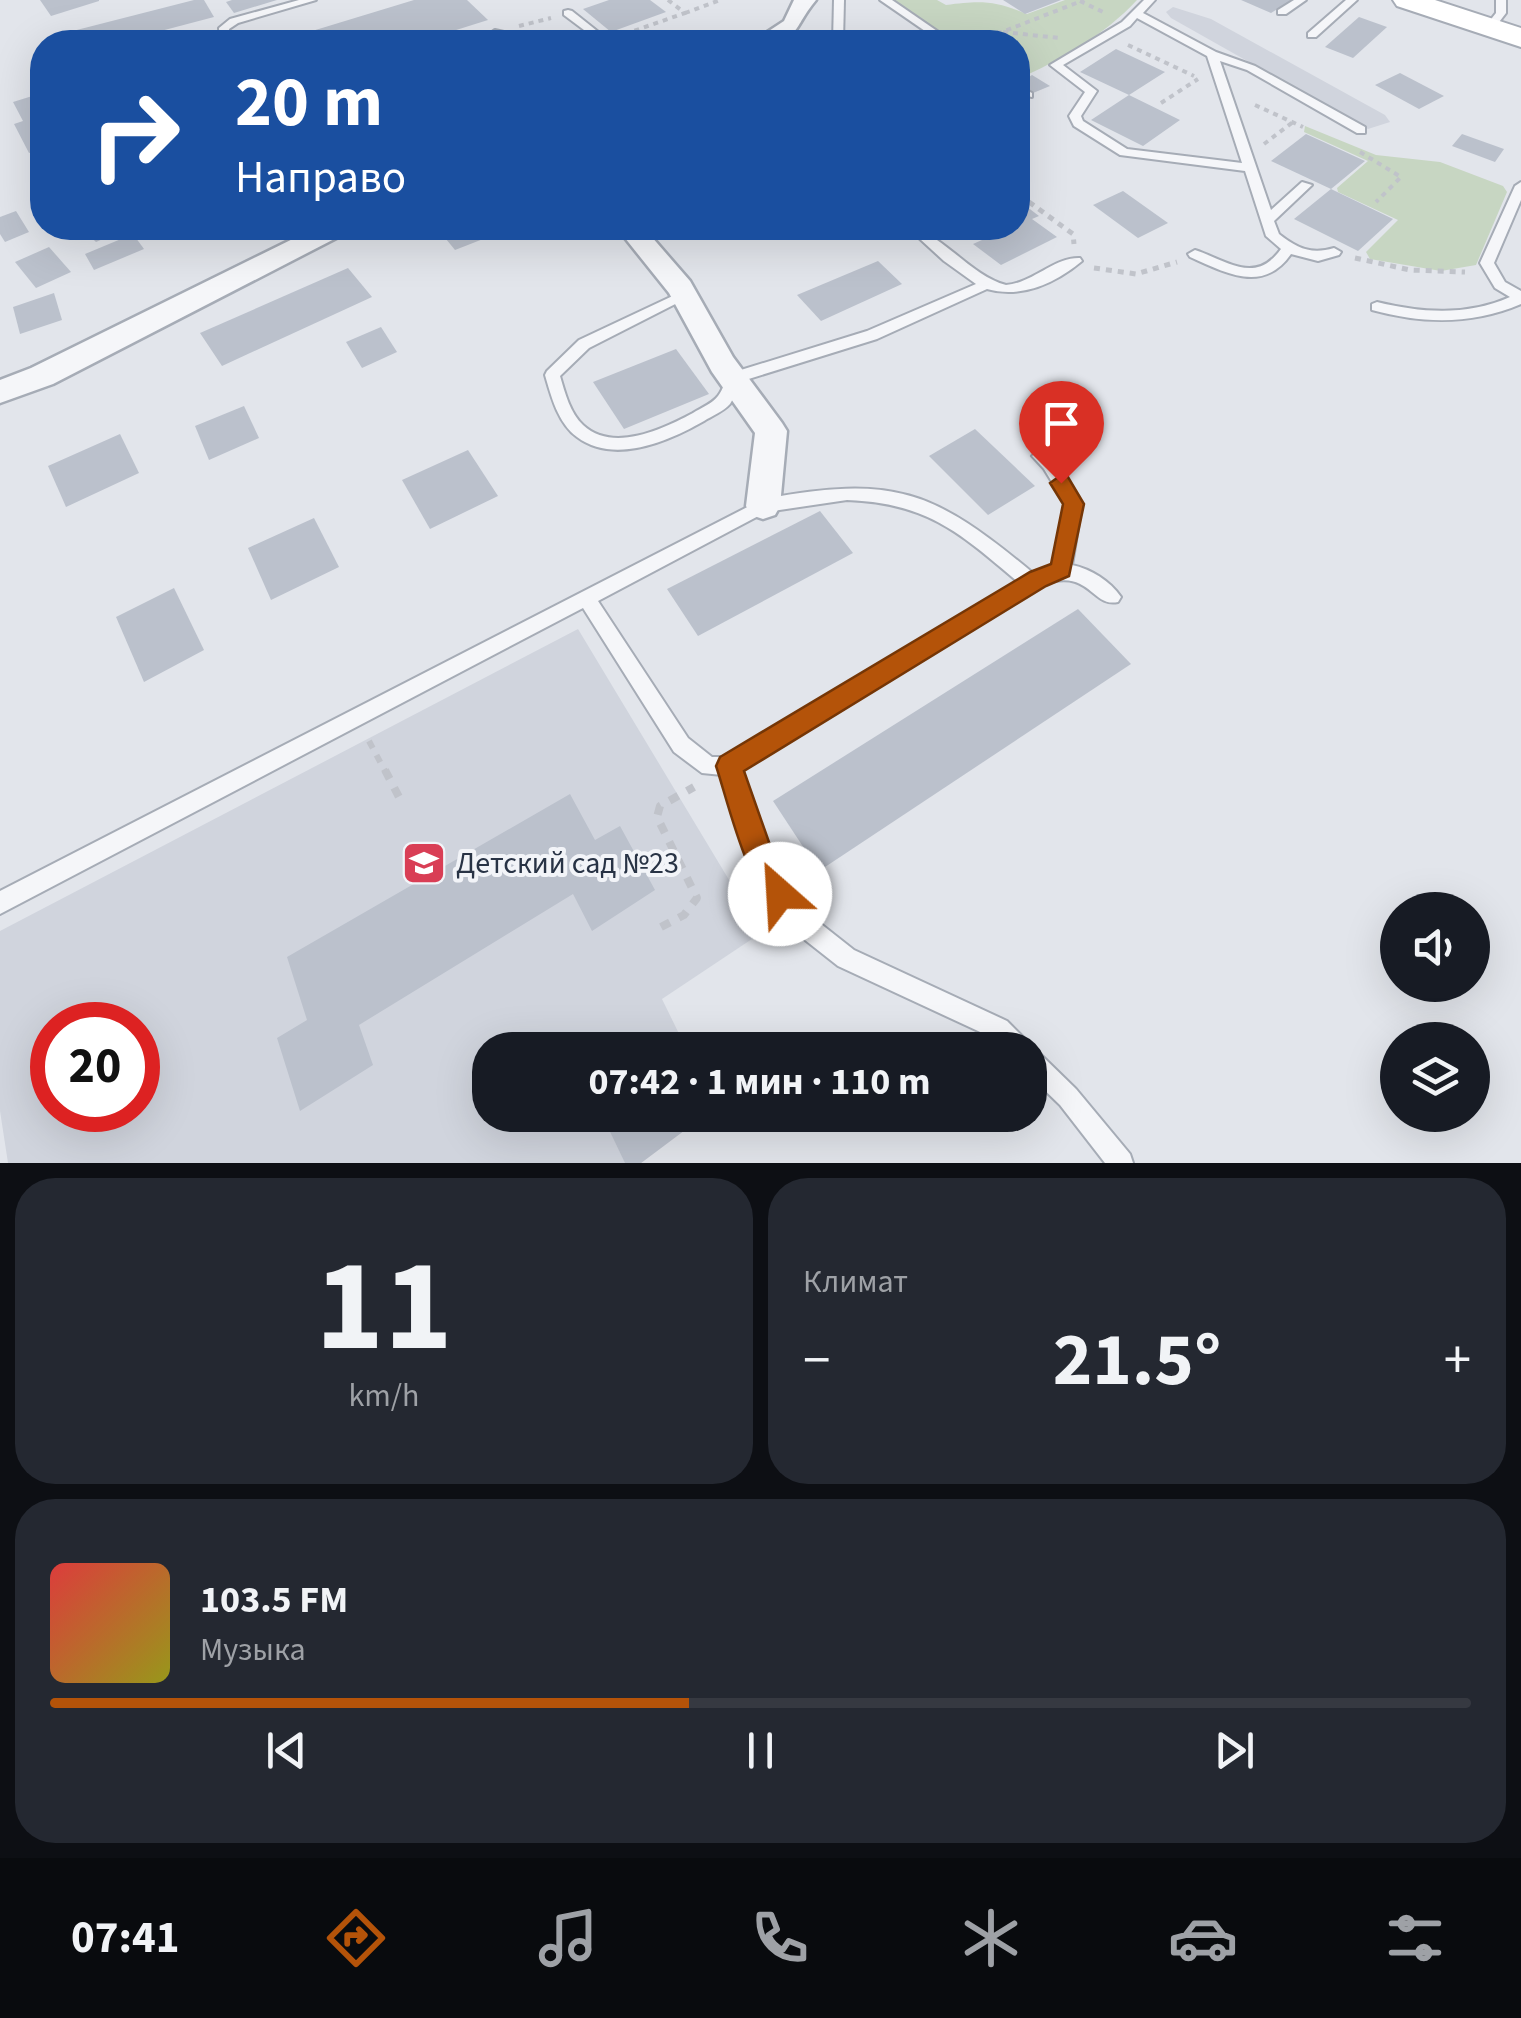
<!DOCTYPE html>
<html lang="ru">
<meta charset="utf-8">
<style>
body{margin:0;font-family:"Source Sans 3",sans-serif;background:#242831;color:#f1f3f6;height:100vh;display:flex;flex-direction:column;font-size:38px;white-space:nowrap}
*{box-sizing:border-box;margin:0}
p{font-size:32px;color:#9ea1a6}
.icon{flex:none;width:55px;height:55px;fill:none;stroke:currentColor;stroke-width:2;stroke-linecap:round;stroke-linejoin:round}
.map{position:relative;height:1163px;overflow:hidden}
.drawer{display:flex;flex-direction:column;gap:15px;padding:15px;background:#0d0f14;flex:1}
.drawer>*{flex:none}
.banner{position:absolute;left:30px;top:30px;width:1000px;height:210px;border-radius:40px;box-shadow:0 10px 40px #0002;background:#1a4fa0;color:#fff;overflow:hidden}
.tools{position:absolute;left:1380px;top:892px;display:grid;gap:20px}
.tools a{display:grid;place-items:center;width:110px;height:110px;border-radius:50%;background:#171b24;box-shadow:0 10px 40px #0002;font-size:50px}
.speed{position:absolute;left:30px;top:1002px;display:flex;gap:20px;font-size:50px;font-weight:700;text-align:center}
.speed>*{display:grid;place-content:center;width:130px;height:130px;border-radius:50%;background:#171b24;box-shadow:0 10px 40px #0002;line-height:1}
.speed .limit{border:15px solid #d22;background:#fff;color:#111}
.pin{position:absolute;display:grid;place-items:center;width:85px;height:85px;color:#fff;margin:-102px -42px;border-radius:50% 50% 50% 0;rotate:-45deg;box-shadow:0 0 10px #0007}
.pin .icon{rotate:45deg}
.me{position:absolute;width:110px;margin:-55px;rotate:334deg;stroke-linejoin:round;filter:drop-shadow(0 0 8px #0008)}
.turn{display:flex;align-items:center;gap:35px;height:210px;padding:0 40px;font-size:45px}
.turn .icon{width:130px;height:130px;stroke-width:2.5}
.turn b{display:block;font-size:70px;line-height:85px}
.big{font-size:75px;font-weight:700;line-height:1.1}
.drawer .widget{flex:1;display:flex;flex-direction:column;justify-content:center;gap:15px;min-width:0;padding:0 35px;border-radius:40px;background:#242831}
.drawer .dial{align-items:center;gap:0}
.dial b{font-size:130px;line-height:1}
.song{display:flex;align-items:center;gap:30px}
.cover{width:120px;height:120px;border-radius:15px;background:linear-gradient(135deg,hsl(0 70% 55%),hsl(60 70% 35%))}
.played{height:10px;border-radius:5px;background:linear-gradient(90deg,#b45309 45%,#363941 45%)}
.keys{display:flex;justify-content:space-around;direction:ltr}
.heat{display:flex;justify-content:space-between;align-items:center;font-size:55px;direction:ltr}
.drawer .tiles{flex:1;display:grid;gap:15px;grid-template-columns:1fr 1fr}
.widget:last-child{grid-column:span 2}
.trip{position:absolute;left:472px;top:1032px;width:575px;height:100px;border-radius:40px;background:#171b24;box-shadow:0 10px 40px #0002;font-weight:700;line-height:100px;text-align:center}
.tabs{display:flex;height:160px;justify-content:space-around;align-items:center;background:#090b0e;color:#9ea1a6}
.tabs .icon{width:70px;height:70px}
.tabs .on{color:#b45309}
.tabs b{font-size:45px;color:#f1f3f6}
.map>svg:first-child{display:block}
.built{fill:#d0d4dd;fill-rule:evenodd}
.green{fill:#c7d6c2}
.building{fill:#bbc1cc}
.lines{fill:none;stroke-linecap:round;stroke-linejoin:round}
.lane-casing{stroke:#a6acb6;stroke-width:4}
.street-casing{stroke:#a6acb6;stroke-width:5}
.secondary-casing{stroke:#a6acb6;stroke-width:4}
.path-far3{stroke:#c0c3ca;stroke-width:4;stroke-dasharray:5 5;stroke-linecap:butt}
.path-far2{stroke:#c0c3ca;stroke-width:5;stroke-dasharray:6 6;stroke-linecap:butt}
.path-far1{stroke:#c0c3ca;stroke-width:6;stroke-dasharray:8 8;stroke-linecap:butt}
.path{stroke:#c0c3ca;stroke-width:8;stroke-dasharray:10 10;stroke-linecap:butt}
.lane{fill:#f5f6f9;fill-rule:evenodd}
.street{fill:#f5f6f9;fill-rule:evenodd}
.secondary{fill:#fff;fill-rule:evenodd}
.route{fill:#b45309;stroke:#753606;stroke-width:2.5}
.labels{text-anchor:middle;stroke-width:8;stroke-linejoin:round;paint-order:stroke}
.poi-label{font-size:30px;fill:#283345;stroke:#f2f4f8;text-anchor:start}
</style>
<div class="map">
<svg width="1521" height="1163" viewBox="0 0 1521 1163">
<rect width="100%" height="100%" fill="#e2e5eb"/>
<g class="built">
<polygon points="1173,7 1211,19 1385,115 1390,122 1368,129 1171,18 1166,12"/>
<path d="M578 629 761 933 662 999 687 1050H490V1115H705L641 1163H8L0 1111V931ZM52 1025H138V1110H52Z"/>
</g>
<g class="green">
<path d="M889 0H937L946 5C982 0 996 1 1027 14L1065 0H1137C1106 34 1059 61 1018 79V42H954Z"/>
<polygon points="1305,126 1376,155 1440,162 1503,186 1507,192 1476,265 1441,271 1370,259 1366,252 1398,220 1338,192 1337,188 1368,161 1304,132"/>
</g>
<g class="building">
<polygon points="40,0 99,0 99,1 51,16"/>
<polygon points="194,0 204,0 214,17 119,42 59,42 57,35"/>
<polygon points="277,0 234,13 226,2 232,0"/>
<polygon points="414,0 467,0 488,20 418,42 305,42 299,35"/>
<polygon points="609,0 650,0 666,12 611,32 583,9"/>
<polygon points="1003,0 1061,0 1025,14"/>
<polygon points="1241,0 1292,0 1271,13"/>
<polygon points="1359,17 1387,27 1353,58 1325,47"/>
<polygon points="1116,49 1165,72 1129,95 1180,120 1143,146 1091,120 1129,95 1080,72"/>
<polygon points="1400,73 1444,96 1419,109 1375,85"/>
<polygon points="1032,75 1050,86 1033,93 1018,84"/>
<polygon points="42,93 42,149 29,153 14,124 23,121 13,102"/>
<polygon points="1306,134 1365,161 1331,189 1271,161"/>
<polygon points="1462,134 1504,149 1495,162 1452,146"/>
<polygon points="1331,189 1393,219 1358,251 1294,219"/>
<polygon points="1123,191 1168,223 1138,238 1093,205"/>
<polygon points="1018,200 1039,216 1032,219 1057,237 1001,265 973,244 982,240 966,228 1018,228"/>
<polygon points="16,211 29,232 5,242 0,234 0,217"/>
<polygon points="91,228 108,228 114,234 96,242 84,231"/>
<polygon points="437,228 511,228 455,250"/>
<polygon points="133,234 144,249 94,270 85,254"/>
<polygon points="49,247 71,272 36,288 15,262"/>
<polygon points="878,261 902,284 821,321 797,295"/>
<polygon points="348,268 372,297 222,366 200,333"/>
<polygon points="54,293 62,320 20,334 13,307"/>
<polygon points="381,327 397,352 362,368 346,342"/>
<polygon points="676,349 709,394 624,429 593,382"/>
<polygon points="244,406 259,438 209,460 195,426"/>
<polygon points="975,429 1035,486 988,515 929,456"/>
<polygon points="120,434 139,473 66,507 48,466"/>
<polygon points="468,450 498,496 430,529 402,480"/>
<polygon points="820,511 853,553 698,636 667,589"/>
<polygon points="314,518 339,567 271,600 248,548"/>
<polygon points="174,588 204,650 144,682 116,617"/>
<polygon points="1078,609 1131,664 819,871 773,801"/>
<polygon points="570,794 595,840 620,826 655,890 592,931 573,894 359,1025 373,1065 300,1111 277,1038 307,1020 287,957"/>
<polygon points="602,1115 705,1115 641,1163 625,1163"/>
</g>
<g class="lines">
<g class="lane-casing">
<g id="lane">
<polygon points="299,0 316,0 238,23 229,29 230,42 220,42 219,28 230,19"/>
<polygon points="834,0 844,0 843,42 833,42"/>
<polygon points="880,0 892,0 953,42 941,42"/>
<path d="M1144 0H1155L1143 13 1216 52 1255 66 1365 127V133H1357L1247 70 1220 61 1271 210 1302 182 1312 185 1274 221 1279 234C1297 248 1311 255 1334 248L1341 252 1339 255 1318 261 1291 254C1263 294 1226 273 1190 257L1188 254 1195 250C1228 261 1255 285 1281 249L1266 236 1245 171 1120 155 1074 126 1069 116 1085 92 1050 65 1122 22ZM1137 18 1207 56 1242 163 1127 149 1083 121 1081 116 1097 91 1063 65 1130 26Z"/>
<polygon points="1294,0 1306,0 1286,14 1278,14 1278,10"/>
<polygon points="1346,0 1357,0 1316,37 1308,37 1308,33"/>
<polygon points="1496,0 1506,0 1506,13 1493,30 1485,30 1484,28 1496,13"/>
<polygon points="568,10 572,11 611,42 600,42 564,15 564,11"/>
<polygon points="495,30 504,32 490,42 478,42"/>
<polygon points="1018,86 1032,93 1032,97 1018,94"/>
<path d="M1521 182V200L1494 263 1505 282 1521 291V304C1472 325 1423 324 1372 310V304L1377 302C1422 313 1467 316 1510 297L1495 288 1480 263 1515 186Z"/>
<path d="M908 228C937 228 970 276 1006 285 1033 283 1054 257 1080 258L1082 261C1056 283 1021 299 987 289L877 339 739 382C737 388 734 398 730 404 724 411 712 416 704 421 669 441 614 465 577 437 558 423 551 396 545 375L547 371 579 340 679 293H689L691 296 589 348 560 376C565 393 570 413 583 425 613 453 663 429 693 413 701 408 713 403 718 396 723 390 725 381 728 374L867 331 976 284 944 261Z"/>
<path d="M1040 450 1056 461 1082 504 1072 565C1091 569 1110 581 1121 597L1118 602C1092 608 1090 568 1044 584L740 770 774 866 802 909 854 950 1007 1021 1028 1042 1031 1049 1038 1052 1076 1089 1130 1154 1133 1163H1105L1060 1105 1030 1076V1050H1004L991 1037 838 966 786 925 759 879 722 775 702 773 674 752 583 608 0 914V891L763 499C894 475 932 489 1033 573L1054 566 1066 505 1044 469 1032 456ZM847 500C927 503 959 532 1018 582L727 757H712L688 738 598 601 766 512Z"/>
</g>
</g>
<g class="street-casing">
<g id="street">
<path d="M794 0H816C790 31 803 42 752 42L784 21Z"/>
<polygon points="315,228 348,228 344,234 53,384 0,403 0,380 31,368"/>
<polygon points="617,228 644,228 690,281 733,357 782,423 787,431 780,506 775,515 763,519 751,515 746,506 755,433 712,372 669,293"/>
</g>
</g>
<g class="secondary-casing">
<polygon id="secondary" points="1393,0 1435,0 1521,28 1521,47 1397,6"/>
</g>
<g class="path-far3">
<polyline points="1080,1 1105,13"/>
<polyline points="685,13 720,0"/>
<polyline points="519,26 551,18"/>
<polyline points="1003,32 1060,38"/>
<polyline points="625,34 685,13 668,0"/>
<polyline points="967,36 1002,32 1084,0"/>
<polyline points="1128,45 1194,76"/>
<polyline points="1161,103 1198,79"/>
<polyline points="1255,105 1303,127"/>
<polyline points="1264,144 1293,122"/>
<polyline points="1360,152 1401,177 1376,202"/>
<polyline points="1018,194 1033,205"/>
</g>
<g class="path-far2">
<polyline points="1029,202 1073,234 1074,244"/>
<polyline points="1355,258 1410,270 1465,272"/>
<polyline points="1094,268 1136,274 1177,262"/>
</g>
<polyline class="path-far1" points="369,741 386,773"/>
<g class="path">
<polyline points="385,770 400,799"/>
<polyline points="661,927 684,915 697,898 657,817 660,806 694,787"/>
</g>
<use href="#lane" class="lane"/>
<use href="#street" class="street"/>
<use href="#secondary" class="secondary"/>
</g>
<path class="route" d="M1061 475 1068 477 1084 504 1069 576 1046 586 744 771 777 865 794 894 790 904 780 908C749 896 727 798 716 766L720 757 1030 572 1051 564 1063 504 1050 483Z"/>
<defs>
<g id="school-square" transform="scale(2.25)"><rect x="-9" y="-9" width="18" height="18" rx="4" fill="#d93e55" stroke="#f2f4f8"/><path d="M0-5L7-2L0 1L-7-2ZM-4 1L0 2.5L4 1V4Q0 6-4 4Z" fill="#fff"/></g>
</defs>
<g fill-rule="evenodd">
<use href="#school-square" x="424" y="863"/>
</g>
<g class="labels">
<g class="poi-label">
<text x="456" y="873">Детский сад №23</text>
</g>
</g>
</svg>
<div class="tools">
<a><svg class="icon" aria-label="sound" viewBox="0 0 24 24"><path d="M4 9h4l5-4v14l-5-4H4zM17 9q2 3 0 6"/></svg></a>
<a><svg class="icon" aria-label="layers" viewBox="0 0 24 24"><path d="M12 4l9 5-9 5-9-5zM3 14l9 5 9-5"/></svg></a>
</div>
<div class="speed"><div class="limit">20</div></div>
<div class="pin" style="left:1061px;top:483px;background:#d93025"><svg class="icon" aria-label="arrive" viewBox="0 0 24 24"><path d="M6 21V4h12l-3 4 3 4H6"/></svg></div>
<svg class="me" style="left:780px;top:894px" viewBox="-20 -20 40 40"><circle r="19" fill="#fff"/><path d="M0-13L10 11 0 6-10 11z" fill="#b45309"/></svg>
<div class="trip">07:42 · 1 мин · 110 m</div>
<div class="banner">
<div class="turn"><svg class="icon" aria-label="right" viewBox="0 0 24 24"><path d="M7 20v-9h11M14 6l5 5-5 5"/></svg><div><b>20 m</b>Направо</div></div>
</div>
</div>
<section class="drawer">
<div class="tiles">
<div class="widget dial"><b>11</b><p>km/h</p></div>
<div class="widget"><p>Климат</p>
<div class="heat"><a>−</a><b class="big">21.5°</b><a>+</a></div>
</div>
<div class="widget">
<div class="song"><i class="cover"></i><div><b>103.5 FM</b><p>Музыка</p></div></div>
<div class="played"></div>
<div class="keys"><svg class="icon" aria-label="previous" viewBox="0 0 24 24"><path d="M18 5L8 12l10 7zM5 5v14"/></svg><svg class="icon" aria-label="pause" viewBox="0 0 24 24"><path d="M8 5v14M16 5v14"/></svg><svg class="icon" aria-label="next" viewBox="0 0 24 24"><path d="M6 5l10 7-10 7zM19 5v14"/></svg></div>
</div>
</div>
</section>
<nav class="tabs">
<b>07:41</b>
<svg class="icon on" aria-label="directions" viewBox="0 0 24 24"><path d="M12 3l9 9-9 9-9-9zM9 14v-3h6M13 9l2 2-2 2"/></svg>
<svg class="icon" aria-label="music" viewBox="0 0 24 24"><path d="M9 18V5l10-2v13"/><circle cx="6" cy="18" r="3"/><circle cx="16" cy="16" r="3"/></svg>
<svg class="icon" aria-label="phone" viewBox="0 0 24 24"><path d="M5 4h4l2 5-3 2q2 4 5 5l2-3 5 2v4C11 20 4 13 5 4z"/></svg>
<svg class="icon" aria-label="climate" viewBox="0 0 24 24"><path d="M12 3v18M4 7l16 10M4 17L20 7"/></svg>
<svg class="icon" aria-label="car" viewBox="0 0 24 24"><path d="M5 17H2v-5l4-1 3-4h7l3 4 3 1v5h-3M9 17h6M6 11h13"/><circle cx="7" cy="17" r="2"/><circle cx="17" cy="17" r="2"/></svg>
<svg class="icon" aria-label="filters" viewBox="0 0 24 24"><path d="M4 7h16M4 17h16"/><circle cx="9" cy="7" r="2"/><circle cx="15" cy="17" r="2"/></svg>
</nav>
